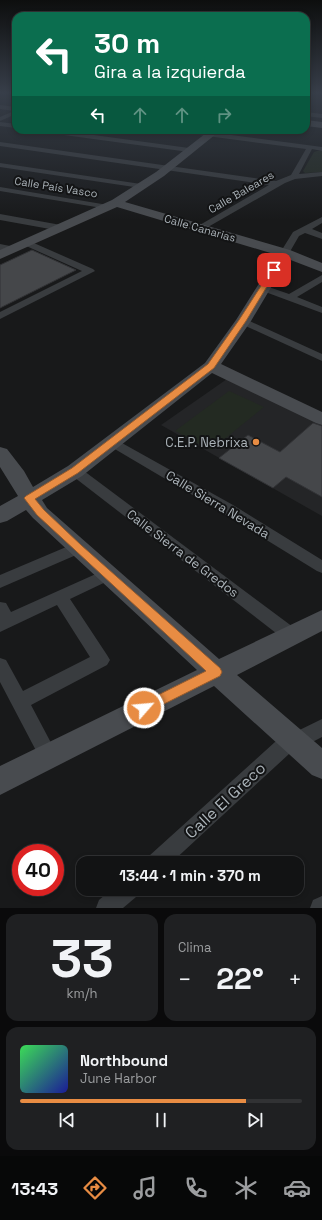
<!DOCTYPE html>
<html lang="es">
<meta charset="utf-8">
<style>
body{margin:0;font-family:"Space Grotesk",sans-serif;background:#1f2022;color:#f1f3f6;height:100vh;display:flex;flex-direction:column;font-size:15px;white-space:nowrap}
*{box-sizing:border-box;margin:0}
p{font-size:13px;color:#9c9ea0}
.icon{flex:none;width:22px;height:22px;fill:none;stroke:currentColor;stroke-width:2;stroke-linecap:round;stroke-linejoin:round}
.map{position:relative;height:908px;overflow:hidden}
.sheet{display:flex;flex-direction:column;gap:6px;padding:6px;background:#0a0a0b;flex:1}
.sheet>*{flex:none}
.guide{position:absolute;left:12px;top:12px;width:298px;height:122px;border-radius:12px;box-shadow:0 2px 6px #0003,0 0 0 1px #313234;background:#0b6e4f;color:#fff;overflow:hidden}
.speed{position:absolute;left:12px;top:844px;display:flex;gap:8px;font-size:20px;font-weight:700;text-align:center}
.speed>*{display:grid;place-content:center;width:52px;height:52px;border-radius:50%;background:#121314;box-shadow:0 2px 6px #0003,0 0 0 1px #313234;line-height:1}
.speed .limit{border:6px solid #d22;background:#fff;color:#111}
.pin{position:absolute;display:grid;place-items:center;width:34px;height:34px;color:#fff;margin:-17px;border-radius:8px;box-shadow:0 2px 6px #0006}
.me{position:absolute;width:44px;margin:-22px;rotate:63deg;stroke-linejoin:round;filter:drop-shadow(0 0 3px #0008)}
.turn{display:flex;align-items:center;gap:14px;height:84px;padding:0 16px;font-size:18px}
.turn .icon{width:52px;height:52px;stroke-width:2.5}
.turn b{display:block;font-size:28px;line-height:34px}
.lanes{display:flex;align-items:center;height:38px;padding:0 16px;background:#0003;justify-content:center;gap:20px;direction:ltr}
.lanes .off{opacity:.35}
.big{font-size:30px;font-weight:700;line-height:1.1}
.sheet .tile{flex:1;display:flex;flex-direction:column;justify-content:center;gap:6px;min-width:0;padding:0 14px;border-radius:12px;background:#1f2022}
.sheet .dial{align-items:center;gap:0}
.dial b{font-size:52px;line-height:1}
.song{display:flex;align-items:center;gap:12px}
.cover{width:48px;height:48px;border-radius:6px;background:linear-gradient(135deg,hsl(130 70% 55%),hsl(240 70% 35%))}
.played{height:4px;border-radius:2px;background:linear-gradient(90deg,#e88c43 80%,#313234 80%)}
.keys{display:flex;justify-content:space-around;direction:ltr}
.heat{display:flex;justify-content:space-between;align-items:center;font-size:22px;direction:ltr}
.sheet .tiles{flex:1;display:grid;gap:6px;grid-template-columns:1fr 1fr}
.tile:last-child{grid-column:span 2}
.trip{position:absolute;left:76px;top:856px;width:228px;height:40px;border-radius:12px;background:#121314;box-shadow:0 2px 6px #0003,0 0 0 1px #313234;font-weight:700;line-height:40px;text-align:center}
.dock{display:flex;height:64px;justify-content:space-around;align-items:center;background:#070808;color:#9c9ea0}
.dock .icon{width:28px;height:28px}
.dock .selected{color:#e88c43}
.dock b{font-size:18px;color:#f1f3f6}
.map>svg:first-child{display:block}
.built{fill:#242527}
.green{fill:#232a22}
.building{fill:#45474a;stroke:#323336}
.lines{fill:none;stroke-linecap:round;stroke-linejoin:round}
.street{fill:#393c3f;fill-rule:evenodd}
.secondary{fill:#484b4f;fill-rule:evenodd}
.route{fill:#e88c43;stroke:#975b2c}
.poi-dot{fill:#e88c43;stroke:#131415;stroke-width:1.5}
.labels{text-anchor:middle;stroke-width:4;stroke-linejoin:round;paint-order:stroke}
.far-street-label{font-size:11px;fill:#abb3b9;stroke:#131415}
.poi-label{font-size:13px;fill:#abb3b9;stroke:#131415;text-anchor:end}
.street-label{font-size:13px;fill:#abb3b9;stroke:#131415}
.near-street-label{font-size:16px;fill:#abb3b9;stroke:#131415}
</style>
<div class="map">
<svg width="322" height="908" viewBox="0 0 322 908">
<rect width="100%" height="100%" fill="#18191a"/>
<polygon class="built" points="227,379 322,425 322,516 161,425"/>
<g class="green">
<polygon points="317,151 322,151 322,172 305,173 303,171 314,152"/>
<polygon points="229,391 264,407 211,450 175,431"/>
</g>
<g class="building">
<polygon points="32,250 76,270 0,308 0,265"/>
<polygon points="313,423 322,426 322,497 286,477 273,488 219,458 248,435 280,452"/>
</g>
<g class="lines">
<g class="street">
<polygon points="0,105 16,107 16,114 0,121 0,117 14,111 0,109"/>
<polygon points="306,112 322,114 322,118 306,116"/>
<polygon points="0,122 16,124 16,128 0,126"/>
<polygon points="39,130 57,130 189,148 193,150 189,152 42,132"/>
<polygon points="174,130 193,130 322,147 322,151 312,149 299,174 322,172 322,176 295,179 285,183 201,231 198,230 197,228 198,226 269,185 0,146 0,142 276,181 291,175 306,149 177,132"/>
<polygon points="0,163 141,184 145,186 141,188 0,167"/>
<polygon points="0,187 108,205 112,207 108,209 0,191"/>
<polygon points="0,214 61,225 65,228 61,231 0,220"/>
<polygon points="322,217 322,223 312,229 322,233 322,239 305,233 299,236 288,255 282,255 280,253 293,232"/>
<polygon points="27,240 93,269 95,271 0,319 0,312 82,271 24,245 23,243 24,241"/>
<polygon points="0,244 15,247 17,249 12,252 0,250"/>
<polygon points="322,275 322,282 297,297 322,307 322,313 260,290 258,288 263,285 289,294"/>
<polygon points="243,318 322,354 322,361 239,323 238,321 239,319"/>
<polygon points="113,438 233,505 322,560 322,573 317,571 223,513 108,445 107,442 108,439"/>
<polygon points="75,467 80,468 297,630 299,635 297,640 291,642 285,640 70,474 68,471 70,468"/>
<polygon points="78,542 83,544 85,548 83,552 0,588 0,575"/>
<polygon points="107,569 112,571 115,575 112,579 70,599 107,655 110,660 107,665 31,705 58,756 56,762 49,765 42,762 0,682 0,658 6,660 23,691 90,657 57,605 0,632 0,602 6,603 11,612"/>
<polygon points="322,719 322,737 289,754 171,863 146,863 149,856 275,742"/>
<polygon points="112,889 139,889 136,897 123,908 96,908 99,900"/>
<polygon points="322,896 322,908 310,908 313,900"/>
</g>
<g class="secondary">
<polygon points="306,120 322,122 322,128 306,126"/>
<polygon points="210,130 221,130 164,176 125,202 290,250 322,263 322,272 288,259 251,321 221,364 322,412 322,425 316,423 212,373 82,476 42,500 47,508 219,659 322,610 322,631 237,675 322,748 322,779 312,775 214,686 0,795 0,766 197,670 33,518 26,510 7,521 0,523 0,506 18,496 0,467 0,447 7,449 24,471 33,487 68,466 205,363 236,320 277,255 117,207 0,259 0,250 112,200 156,172"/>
</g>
</g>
<linearGradient id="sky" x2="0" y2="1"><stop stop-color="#0d0e0e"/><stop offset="0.42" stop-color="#373e49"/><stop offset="1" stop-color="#373e49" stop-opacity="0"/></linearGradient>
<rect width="322" height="220" fill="url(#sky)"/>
<polygon class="route" points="272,269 277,270 246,321 214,368 78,473 35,499 44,510 81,545 220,668 222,672 220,676 144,714 140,712 138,708 140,704 206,671 37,515 24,498 26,496 72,468 208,364 239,320"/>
<circle class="poi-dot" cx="256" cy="442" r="4"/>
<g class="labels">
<g class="far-street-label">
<text transform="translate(56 187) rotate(9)" y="4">Calle País Vasco</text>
<text transform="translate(241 192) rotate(-30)" y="4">Calle Baleares</text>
<text transform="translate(200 228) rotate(16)" y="4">Calle Canarias</text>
</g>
<g class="poi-label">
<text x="248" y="447">C.E.P. Nebrixa</text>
</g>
<g class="street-label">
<text transform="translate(218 504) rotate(31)" y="5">Calle Sierra Nevada</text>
<text transform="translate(183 553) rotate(37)" y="5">Calle Sierra de Gredos</text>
</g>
<g class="near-street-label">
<text transform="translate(225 800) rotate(-43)" y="6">Calle El Greco</text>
</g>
</g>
</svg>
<div class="speed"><div class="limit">40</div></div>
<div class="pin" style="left:274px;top:270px;background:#d93025"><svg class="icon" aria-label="arrive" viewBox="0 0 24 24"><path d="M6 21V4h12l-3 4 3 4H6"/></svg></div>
<svg class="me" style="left:144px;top:708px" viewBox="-20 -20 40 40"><circle r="17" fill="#e88c43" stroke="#fff" stroke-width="3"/><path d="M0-11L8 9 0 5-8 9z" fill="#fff"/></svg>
<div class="trip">13:44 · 1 min · 370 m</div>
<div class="guide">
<div class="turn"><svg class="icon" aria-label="left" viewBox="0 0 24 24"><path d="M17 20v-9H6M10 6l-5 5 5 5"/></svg><div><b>30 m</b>Gira a la izquierda</div></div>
<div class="lanes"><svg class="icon" aria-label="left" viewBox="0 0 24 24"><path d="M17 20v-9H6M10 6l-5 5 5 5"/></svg><svg class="icon off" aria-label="ahead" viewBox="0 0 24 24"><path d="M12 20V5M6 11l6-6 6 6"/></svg><svg class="icon off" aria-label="ahead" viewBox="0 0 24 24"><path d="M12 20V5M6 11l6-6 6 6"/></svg><svg class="icon off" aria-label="right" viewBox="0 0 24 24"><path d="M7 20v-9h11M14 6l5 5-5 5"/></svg></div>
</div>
</div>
<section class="sheet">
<div class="tiles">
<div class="tile dial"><b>33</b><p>km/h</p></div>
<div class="tile"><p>Clima</p>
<div class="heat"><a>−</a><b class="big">22°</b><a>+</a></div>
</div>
<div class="tile">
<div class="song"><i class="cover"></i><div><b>Northbound</b><p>June Harbor</p></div></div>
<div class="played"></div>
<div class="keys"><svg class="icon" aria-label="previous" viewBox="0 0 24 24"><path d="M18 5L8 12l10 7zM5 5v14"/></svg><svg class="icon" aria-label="pause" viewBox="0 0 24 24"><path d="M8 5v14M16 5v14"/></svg><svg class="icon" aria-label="next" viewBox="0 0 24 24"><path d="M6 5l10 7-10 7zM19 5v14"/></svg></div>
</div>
</div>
</section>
<nav class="dock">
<b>13:43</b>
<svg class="icon selected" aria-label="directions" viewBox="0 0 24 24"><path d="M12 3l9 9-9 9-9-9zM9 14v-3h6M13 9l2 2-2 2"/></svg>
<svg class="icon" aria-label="music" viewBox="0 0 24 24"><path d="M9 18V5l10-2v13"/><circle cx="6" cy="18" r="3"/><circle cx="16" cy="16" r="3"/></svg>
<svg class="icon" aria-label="phone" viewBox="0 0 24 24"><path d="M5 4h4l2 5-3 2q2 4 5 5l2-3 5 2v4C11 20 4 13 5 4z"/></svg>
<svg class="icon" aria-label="climate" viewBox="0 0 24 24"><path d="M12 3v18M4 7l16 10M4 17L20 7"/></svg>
<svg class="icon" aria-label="car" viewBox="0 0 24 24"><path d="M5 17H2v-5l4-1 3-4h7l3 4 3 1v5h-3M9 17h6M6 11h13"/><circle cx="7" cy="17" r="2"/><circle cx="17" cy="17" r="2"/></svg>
</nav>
